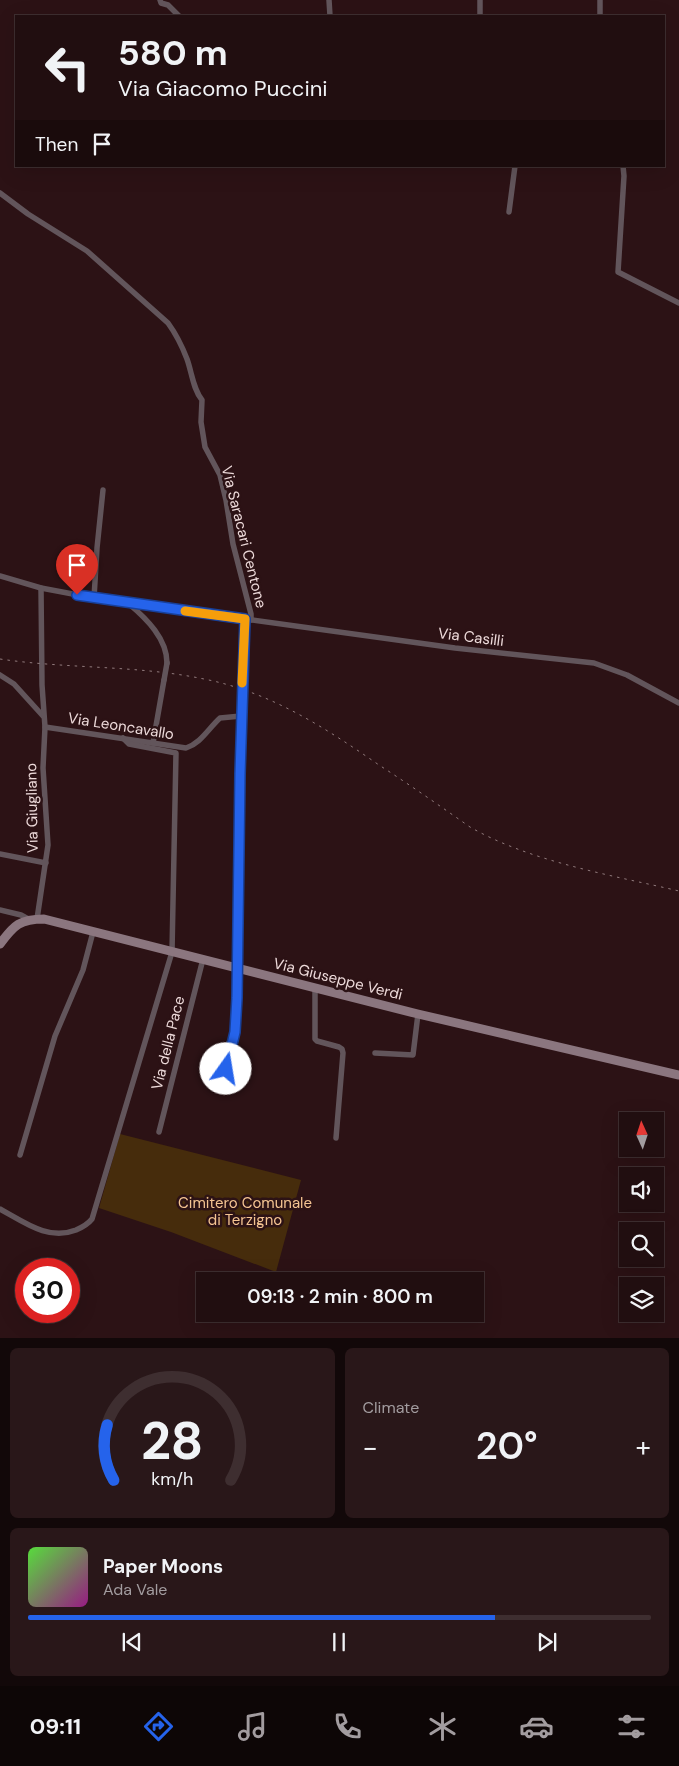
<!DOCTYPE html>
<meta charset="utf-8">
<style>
body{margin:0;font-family:"DM Sans",sans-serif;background:#291719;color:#f1f3f6;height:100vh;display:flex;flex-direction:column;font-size:19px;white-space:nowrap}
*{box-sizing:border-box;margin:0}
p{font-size:16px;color:#a29c9f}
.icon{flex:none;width:28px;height:28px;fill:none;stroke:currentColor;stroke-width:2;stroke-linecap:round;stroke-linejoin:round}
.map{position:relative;height:1338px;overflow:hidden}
.side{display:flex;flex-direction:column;gap:10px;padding:10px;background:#120809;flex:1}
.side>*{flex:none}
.banner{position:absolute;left:15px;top:15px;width:650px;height:152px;border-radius:0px;box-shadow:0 5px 20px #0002,0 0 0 1px #3e2e30;background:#210e10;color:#f1f3f6;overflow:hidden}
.needle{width:32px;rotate:357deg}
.fabs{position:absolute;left:619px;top:1112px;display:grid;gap:10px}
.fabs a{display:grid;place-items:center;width:45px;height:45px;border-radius:0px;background:#210e10;box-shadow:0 5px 20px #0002,0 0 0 1px #3e2e30;font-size:25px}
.speed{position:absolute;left:15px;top:1258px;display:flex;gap:10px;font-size:25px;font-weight:700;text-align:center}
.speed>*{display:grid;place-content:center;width:65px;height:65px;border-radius:50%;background:#210e10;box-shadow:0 5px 20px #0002,0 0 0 1px #3e2e30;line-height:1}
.speed .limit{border:8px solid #d22;background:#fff;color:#111}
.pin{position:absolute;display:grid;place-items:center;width:42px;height:42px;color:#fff;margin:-51px -21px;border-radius:50% 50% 50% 0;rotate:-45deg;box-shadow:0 0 5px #0007}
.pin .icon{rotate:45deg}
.me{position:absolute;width:55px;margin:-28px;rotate:13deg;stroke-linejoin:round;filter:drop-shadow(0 0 4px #0008)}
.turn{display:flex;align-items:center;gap:18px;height:105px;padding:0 20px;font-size:22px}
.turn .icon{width:65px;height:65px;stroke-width:2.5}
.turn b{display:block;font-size:35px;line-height:42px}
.then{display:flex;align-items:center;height:48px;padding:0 20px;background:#0003;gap:10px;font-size:19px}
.big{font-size:38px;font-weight:600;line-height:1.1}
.side .tile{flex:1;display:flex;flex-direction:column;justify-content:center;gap:8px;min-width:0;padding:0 18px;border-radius:8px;background:#291719}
.side .dial{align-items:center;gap:0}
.dial svg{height:130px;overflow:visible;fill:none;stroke:#3e2e30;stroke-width:7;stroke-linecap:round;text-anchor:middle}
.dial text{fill:#f1f3f6;stroke:none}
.song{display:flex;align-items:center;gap:15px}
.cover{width:60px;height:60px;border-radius:8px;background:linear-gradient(135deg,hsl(110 70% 55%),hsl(310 70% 35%))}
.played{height:5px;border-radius:2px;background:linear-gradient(90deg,#2563eb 75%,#3e2e30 75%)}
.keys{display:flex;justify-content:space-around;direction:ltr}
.heat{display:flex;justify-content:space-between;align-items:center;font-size:28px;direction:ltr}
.side .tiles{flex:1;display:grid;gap:10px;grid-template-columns:1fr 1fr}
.tile:last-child{grid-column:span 2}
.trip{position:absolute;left:196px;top:1272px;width:288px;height:50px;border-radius:0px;background:#210e10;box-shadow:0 5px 20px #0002,0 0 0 1px #3e2e30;font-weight:600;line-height:50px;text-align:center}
.dock{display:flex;height:80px;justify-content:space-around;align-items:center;background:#0d0606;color:#a29c9f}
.dock .icon{width:35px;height:35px}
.dock .current{color:#2563eb}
.dock b{font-size:22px;color:#f1f3f6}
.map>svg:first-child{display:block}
.green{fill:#462c0c}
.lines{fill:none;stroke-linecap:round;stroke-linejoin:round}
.street{stroke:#62555b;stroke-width:5.5}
.secondary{stroke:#8b767f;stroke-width:9}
.rail{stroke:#917b7d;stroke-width:1;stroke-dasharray:2.5 5;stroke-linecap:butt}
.street-bridge{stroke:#62555b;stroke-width:5.5}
.route-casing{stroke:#184099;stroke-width:12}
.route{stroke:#2563eb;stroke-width:9}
.slow{stroke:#f59e0b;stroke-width:9}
.labels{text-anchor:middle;stroke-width:5;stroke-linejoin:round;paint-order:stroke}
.street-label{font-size:15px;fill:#eddada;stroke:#2c1215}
.park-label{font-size:15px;fill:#f5c492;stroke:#2c1215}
</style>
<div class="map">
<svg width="679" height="1339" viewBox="0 0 679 1339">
<rect width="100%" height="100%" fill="#2c1215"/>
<polygon class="green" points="120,1134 301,1180 276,1272 171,1232 99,1208"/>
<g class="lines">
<g class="street">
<polyline points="160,0 161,3 168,5 179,16"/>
<polyline points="329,0 330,16"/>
<polyline points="480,0 480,16"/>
<polyline points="600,0 600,16"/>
<polyline points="623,166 624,176 618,272 679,303"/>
<path d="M0 193 28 214 87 251 168 323C176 334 182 346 187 359 192 373 193 389 202 400L201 422 205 447 220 475 226 500 233 544 251 614V620"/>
<polyline points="509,212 515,166"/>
<polyline points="0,576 41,588 94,598 455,648 594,663 627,675 679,703"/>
<polyline points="94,598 97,548 103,490"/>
<path d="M129 604C147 619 167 639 167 663"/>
<polyline points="0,675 14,684 43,716"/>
<path d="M45 727 186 748C201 743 208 729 220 718L241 716"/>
<polyline points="153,743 164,680"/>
<polyline points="0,854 46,863"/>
<polyline points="0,910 21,915 30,920"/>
<polyline points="37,919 48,845 43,768 45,727 42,685 41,588"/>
<polyline points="315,987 315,1039 317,1041 339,1047 342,1049 343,1053 336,1138"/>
<polyline points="375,1053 413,1055 418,1014"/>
<polyline points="222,1088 235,1032 237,1011 240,794 245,619"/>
<polyline points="159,1132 203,959"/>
<polyline points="20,1155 55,1036 83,970 93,932"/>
<path d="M0 1209C24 1222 48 1241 76 1230 83 1227 88 1224 92 1219L172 952 176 753 129 744 123 738"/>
</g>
<path class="secondary" d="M0 944C14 925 20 919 44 919L418 1014 679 1075"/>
<path class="rail" d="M0 659C68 669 137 665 204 679 270 692 324 727 379 765 410 785 440 806 470 827 531 862 611 875 679 891"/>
<polyline class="street-bridge" points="164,680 167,663"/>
</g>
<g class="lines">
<g class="route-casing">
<polyline id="route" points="77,595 245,619 240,774 237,998 235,1032 226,1069"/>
</g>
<use href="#route" class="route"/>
<polyline class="slow" points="185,611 245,619 242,683"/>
</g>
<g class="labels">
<g class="street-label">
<text transform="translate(244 537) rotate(76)" y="5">Via Saracari Centone</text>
<text transform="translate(471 637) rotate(7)" y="5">Via Casilli</text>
<text transform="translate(121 726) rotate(9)" y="5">Via Leoncavallo</text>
<text transform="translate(32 808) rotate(-91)" y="5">Via Giugliano</text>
<text transform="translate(338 979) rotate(14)" y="5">Via Giuseppe Verdi</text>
<text transform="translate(168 1043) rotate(-76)" y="5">Via della Pace</text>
</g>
<g class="park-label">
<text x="245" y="1208">Cimitero Comunale<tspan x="245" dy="17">di Terzigno</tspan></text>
</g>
</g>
</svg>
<div class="fabs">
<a><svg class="needle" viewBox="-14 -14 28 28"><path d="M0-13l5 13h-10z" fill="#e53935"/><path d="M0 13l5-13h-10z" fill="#a29c9f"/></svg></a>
<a><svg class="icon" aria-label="sound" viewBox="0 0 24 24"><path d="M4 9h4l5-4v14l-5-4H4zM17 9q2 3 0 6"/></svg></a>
<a><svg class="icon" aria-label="search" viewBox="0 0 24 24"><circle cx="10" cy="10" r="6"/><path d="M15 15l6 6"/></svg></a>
<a><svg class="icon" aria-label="layers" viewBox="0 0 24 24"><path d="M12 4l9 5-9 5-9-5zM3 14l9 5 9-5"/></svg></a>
</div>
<div class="speed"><div class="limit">30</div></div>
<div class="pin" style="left:77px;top:595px;background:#d93025"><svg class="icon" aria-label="arrive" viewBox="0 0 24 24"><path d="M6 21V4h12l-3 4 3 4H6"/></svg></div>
<svg class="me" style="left:226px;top:1069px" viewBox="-20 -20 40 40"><circle r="19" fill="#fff"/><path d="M0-13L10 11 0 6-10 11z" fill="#2563eb"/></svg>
<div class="trip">09:13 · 2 min · 800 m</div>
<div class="banner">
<div class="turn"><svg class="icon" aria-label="left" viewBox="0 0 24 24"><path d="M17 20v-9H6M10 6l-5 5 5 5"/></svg><div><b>580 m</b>Via Giacomo Puccini</div></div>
<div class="then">Then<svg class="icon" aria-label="arrive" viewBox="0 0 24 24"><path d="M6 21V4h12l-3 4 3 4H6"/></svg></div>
</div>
</div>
<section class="side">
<div class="tiles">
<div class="tile dial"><svg viewBox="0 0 100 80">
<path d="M14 69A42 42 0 1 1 86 69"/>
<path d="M14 69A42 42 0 0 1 10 35" stroke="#2563eb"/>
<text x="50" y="56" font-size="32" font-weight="700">28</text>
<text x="50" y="72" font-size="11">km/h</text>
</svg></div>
<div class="tile"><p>Climate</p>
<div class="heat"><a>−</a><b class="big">20°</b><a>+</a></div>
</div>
<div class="tile">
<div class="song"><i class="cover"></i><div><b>Paper Moons</b><p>Ada Vale</p></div></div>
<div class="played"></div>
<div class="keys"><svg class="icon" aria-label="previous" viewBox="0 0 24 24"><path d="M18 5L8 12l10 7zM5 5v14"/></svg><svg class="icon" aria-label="pause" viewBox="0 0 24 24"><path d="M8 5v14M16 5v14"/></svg><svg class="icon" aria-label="next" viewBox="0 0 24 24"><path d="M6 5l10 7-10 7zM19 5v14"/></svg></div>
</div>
</div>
</section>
<nav class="dock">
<b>09:11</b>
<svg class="icon current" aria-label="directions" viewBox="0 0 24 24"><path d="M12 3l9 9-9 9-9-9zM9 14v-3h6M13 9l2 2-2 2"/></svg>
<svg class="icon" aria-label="music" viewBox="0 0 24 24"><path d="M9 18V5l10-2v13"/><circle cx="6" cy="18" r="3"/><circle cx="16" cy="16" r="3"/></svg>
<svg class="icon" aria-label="phone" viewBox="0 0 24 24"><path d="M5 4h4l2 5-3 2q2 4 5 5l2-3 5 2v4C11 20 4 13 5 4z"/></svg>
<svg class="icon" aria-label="climate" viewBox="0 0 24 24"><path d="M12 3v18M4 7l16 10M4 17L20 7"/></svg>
<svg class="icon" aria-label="car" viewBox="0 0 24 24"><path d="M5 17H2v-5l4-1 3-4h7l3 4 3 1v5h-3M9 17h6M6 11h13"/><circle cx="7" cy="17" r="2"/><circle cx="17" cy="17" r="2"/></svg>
<svg class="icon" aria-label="filters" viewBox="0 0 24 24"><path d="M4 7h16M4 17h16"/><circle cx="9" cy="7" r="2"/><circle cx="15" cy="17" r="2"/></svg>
</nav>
